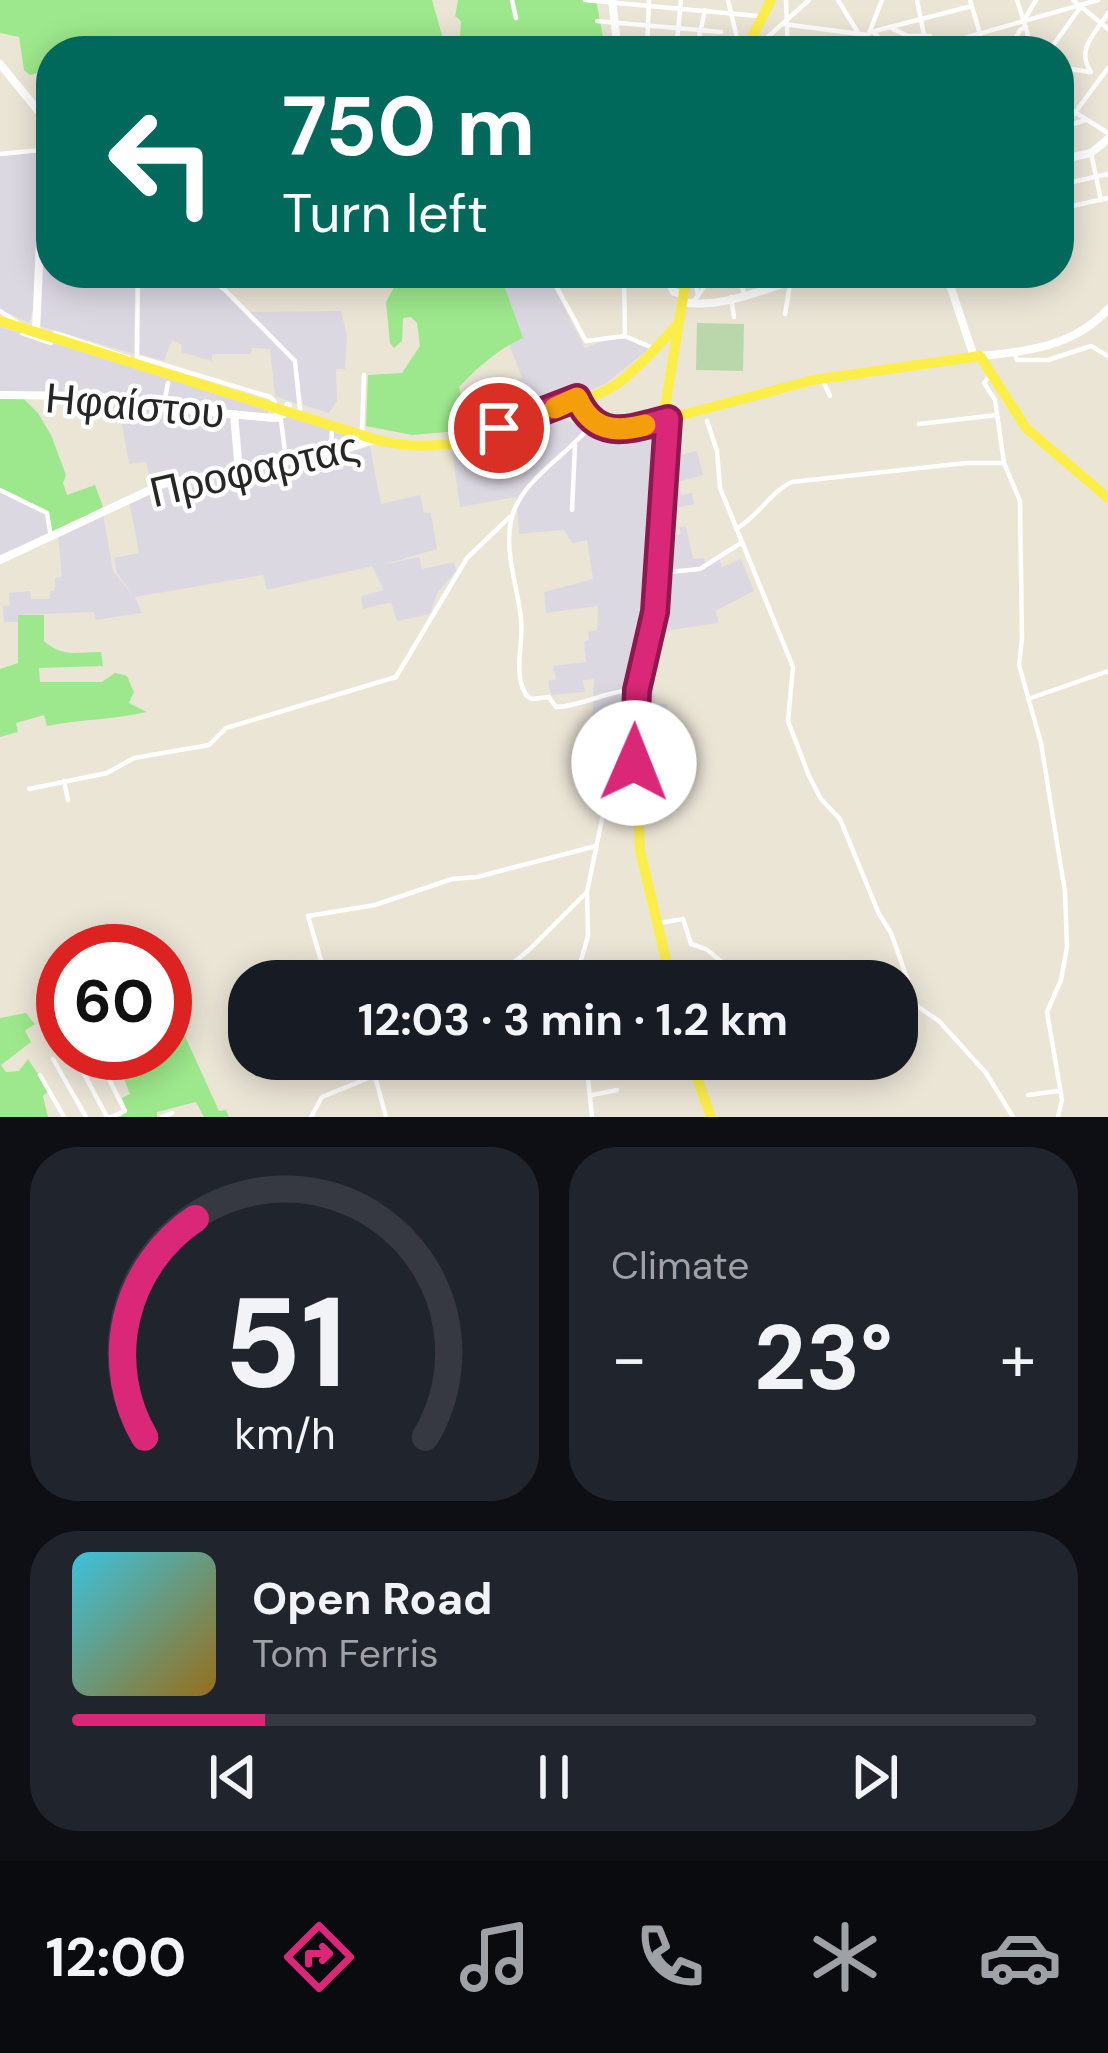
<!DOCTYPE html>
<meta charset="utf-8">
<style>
body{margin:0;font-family:"DM Sans",sans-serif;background:#20242c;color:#f1f3f6;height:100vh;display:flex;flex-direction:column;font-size:45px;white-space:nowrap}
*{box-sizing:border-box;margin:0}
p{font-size:39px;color:#9ea1a6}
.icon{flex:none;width:66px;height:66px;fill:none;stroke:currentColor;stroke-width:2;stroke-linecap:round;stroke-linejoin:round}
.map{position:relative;height:1117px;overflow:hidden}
.side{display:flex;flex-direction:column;gap:30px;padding:30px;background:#0d0f14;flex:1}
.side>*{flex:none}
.guide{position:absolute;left:36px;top:36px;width:1038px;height:252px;border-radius:48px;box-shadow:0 6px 30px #0003;background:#00695c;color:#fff;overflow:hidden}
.speed{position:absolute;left:36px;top:924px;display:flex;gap:24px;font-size:60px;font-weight:700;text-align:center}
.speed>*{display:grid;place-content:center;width:156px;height:156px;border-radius:50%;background:#171b24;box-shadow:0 6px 30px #0003;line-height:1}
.speed .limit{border:18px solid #d22;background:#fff;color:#111}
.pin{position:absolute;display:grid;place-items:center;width:102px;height:102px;color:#fff;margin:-51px;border:6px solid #fff;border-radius:50%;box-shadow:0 3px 12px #0007}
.me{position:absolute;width:132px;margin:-66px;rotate:1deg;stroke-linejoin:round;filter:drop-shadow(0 0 9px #0008)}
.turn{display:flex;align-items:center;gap:42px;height:252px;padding:0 48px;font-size:54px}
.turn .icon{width:156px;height:156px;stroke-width:2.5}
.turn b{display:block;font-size:84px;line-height:102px}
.big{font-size:90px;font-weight:700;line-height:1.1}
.side .widget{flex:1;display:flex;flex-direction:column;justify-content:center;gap:18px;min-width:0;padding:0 42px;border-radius:48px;background:#20242c}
.side .dial{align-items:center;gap:0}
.dial svg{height:312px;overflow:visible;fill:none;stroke:#363941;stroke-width:7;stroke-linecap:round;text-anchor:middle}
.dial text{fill:#f1f3f6;stroke:none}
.song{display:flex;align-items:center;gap:36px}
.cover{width:144px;height:144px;border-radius:18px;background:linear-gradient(135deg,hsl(190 70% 55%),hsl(40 70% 35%))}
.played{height:12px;border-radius:6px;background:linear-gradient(90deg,#db2777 20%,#363941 20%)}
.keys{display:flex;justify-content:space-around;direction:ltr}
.heat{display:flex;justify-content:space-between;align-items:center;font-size:66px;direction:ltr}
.side .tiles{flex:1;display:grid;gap:30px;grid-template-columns:1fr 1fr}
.widget:last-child{grid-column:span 2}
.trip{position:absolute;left:228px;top:960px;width:690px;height:120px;border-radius:48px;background:#171b24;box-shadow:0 6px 30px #0003;font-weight:700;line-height:120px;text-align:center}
.dock{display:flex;height:192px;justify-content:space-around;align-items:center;background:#090b0e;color:#9ea1a6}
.dock .icon{width:84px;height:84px}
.dock .active{color:#db2777}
.dock b{font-size:54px;color:#f1f3f6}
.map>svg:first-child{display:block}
.industrial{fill:#dcd8e2}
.green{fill:#9de88c}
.cemetery{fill:#bad6ab}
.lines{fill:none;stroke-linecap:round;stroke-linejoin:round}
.minor{stroke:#fff;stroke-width:4.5}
.tertiary{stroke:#fff;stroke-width:8}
.secondary{stroke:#fff;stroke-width:8}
.primary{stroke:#fcee49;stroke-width:10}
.route-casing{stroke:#8e194d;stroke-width:30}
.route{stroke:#db2777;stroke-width:21}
.slow{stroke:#f59e0b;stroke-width:21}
.labels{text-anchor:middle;stroke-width:9;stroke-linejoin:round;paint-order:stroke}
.street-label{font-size:42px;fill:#262626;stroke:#fff}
</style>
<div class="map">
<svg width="1108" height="1117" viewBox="0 0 1108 1117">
<rect width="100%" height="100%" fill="#ebe5d6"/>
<g class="industrial">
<polygon points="49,150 51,273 135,273 134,354 40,326"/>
<polygon points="43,152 37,296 29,323 0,309 0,156"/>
<polygon points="139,273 199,273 227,293 294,362 298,404 275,396 270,349 252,348 251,354 212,354 212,361 181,352 182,345 172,340 164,361 139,354"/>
<polygon points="500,273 547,273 585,348 608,339 626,339 649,349 605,384 513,420 502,387 522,378 509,344 522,337"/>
<polygon points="341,311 347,335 345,369 336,369 337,401 329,413 303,405 297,365 250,312"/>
<polygon points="0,327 269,409 268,414 183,407 96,393 0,392"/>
<polygon points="118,402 232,418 234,469 152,486 146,462 129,464"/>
<polygon points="288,414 365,440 347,447 241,467 236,418"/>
<polygon points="565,419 596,436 627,439 658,429 662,459 697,451 703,475 678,482 681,495 692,493 694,504 676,508 677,520 661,522 661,537 681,534 679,527 686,526 693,559 704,558 705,563 718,556 722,567 741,559 754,591 715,611 719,622 716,623 653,633 641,691 654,688 655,704 667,704 669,749 660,750 661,770 636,772 636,742 618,742 611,764 578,767 578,760 591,755 594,679 583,680 585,692 551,695 548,681 556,679 553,666 586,662 584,642 589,640 588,632 597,630 598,606 546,613 544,592 593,579 587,540 572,543 564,530 519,534 516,497 460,507 452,452 517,438"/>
<polygon points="369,442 381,504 420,495 424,513 431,513 437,549 382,565 419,557 422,569 454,562 456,571 437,593 430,614 397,621 391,602 363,609 361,596 384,590 372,566 267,590 263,575 135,597 142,613 96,620 94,612 19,615 18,622 4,622 3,606 10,605 9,593 30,591 31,599 50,599 50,591 55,590 55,578 62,577 58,535 103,513 113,571 133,595 117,573 114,558 139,553 129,500 163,485"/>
<polygon points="0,492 45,512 49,535 0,555"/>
</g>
<g class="green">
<polygon points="0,0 432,0 444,42 440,51 51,51 51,102 46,78 41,72 30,75 24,70 19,37 0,33"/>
<polygon points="458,0 596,0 604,42 598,42 599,51 459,51 461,21 455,16"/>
<path d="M376 273H488L492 284 502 280 523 338C499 348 476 369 459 387L464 409 457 417 458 431 412 435 366 426 368 375 402 373 420 346 417 323 411 317 403 318 402 341 394 348 390 343 386 302 397 282 385 281Z"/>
<polygon points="0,397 23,398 38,413 51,435 66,475 63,483 67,495 95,485 103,507 52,533 48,512 0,488"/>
<path d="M18 615H44V641C63 658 78 652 101 652L103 666 39 668 40 682H102L115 673 127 676 134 692 129 703 147 712C113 720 81 719 47 726L44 715 16 723 18 732 0 737V669L18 663Z"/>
<polygon points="174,1012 219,1111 226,1110 229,1117 204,1117 196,1102 157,1112 157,1117 120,1117 127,1111 122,1098 130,1094 114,1053 165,1053 165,1016"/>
<polygon points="26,1013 35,1024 25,1031 31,1042 1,1065 6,1072 19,1071 28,1059 49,1091 43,1096 48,1117 0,1117 0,1018"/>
</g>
<polygon class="cemetery" points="697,323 744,324 743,371 696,370"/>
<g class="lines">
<g class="minor">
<polyline points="512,0 516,18"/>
<polyline points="585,0 758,16"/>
<polyline points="728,0 740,51"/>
<polyline points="786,0 788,51"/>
<polyline points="838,0 857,31"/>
<polyline points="917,0 924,35"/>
<polyline points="970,0 985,51"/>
<polyline points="1017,0 1033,51"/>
<polyline points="1073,0 1108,29"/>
<polyline points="1024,20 1036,0"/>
<polyline points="597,21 721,32"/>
<polyline points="783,24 868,35"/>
<polyline points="893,29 908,36 930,36 936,46 1098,0"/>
<polyline points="871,32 972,6"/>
<polyline points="875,34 893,51"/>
<polyline points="617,41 681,51"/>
<polyline points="750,48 753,50 809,0"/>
<polyline points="676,50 681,0"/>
<polyline points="647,51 649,0"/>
<polyline points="696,51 705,10"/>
<polyline points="862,51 882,0"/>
<polyline points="923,51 936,46"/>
<polyline points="1015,51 1010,49 1020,30 1026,27"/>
<polyline points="1049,51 1082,5"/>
<polyline points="1059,67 1089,72"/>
<path d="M1091 72C1075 49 1096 33 1108 13"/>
<polyline points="1059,88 1068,117"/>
<polyline points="1065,106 1108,133"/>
<polyline points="1065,126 1108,68"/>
<polyline points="1059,128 1086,120"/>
<polyline points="1091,153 1101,200"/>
<polyline points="0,154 51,149"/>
<polyline points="1059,185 1108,174"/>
<polyline points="1059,209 1108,198"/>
<polyline points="138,273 137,360 141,358 270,397 275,402"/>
<polyline points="201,273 225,290 295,361 300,410"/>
<polyline points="549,273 586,341 625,336 655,349"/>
<polyline points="624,273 625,333"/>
<polyline points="693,273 698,295"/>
<polyline points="739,273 744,294"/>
<polyline points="731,297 734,317"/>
<polyline points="693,302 715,273"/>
<polyline points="0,311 18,323"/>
<polyline points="785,314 792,273"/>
<polyline points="22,333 51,343"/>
<polyline points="55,333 129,358"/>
<polyline points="1015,355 1017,360 1048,360 1091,346 1108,356"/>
<polyline points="987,379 984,383 995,400 1004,463 1020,501 1022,639 1019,665 1041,743 1065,892 1067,947 1061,980 1047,1012 1062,1100 1058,1117"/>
<polyline points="824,383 830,396"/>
<polyline points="163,408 168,383"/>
<polyline points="274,419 281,420 286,460"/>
<polyline points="707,421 717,451 720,488 793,667 788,721 809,776 821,799 840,819 879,914 891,933 917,1006 939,1021 986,1073 1013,1117"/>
<polyline points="919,424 997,415"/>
<path d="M590 426C567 456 522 479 512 517 503 550 518 587 521 619 524 643 513 671 525 693 526 696 529 697 532 699L549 697 556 707C584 706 605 691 633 690"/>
<polyline points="362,430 364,375"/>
<polyline points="331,453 332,428"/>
<polyline points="0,490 47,513 51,537"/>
<polyline points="572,510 575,445"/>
<path d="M736 529C758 517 771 491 792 482L966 463H1004"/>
<polyline points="659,573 700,569 741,543"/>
<polyline points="1028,699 1108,671"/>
<polyline points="64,781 68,800"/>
<polyline points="29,789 107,773 134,758 209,745 226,728 396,677 467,558 510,517"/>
<polyline points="660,923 683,919 691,944 706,949 743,979"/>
<polyline points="327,981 308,916 375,905 452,879 477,877 596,846"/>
<polyline points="472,981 512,964 530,949 587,892 617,746 631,709"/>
<polyline points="575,981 588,936 587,893"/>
<polyline points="239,1000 249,998"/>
<polyline points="53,1059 86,1117"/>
<polyline points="586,1059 592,1117"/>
<polyline points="80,1066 107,1117"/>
<polyline points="40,1075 64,1117"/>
<polyline points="107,1075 125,1111 111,1117"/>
<polyline points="375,1076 386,1117"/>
<polyline points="592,1095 617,1090"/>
<polyline points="1028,1095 1058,1091"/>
<polyline points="162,1117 172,1113"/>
<polyline points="311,1117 322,1097 371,1077 375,1059"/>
</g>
<g class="tertiary">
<polyline points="612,0 618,51"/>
<polyline points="0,64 40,113 45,126 36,332"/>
<polyline points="1059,160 1091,153 1108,139"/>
<polyline points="664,273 674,292 683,295"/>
<polyline points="946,273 974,357"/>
<path d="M682 302C723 310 775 285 814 273"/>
<polyline points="0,395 96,396 156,407 273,418 284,414 288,406"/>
<polyline points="234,414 239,471"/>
<polyline points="0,560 163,484 340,451 371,441"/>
</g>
<path class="secondary" d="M980 356C1026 352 1075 346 1108 309"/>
<g class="primary">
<polyline points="745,51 771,0"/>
<path d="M0 321 377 440C443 457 507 433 567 407 587 399 610 391 626 377 644 361 662 343 678 323"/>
<path d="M577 398C587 421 601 431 626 430L813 380 980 356 1026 428 1108 498"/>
<polyline points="671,981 640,850 635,738 637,690 655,612 663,420 687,273"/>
<polyline points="690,1059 711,1117"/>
</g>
</g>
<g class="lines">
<g class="route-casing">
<path id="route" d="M499 428 577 398C597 443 630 429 668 419L655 612 637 690 634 763"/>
</g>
<use href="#route" class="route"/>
<path class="slow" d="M555 408 577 398C591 430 614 433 645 425"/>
</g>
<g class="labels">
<g class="street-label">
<text transform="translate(135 405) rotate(5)" y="15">Ηφαίστου</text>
<text transform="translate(254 469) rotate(-13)" y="15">Προφαρτας</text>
</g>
</g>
</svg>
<div class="speed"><div class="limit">60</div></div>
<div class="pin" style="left:499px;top:428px;background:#d93025"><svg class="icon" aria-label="arrive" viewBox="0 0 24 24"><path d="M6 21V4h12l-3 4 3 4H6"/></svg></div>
<svg class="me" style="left:634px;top:763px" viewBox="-20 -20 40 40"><circle r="19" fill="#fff"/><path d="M0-13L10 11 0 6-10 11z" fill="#db2777"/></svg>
<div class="trip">12:03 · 3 min · 1.2 km</div>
<div class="guide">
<div class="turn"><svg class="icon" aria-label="left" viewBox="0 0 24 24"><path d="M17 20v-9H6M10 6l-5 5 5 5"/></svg><div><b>750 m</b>Turn left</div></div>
</div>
</div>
<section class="side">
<div class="tiles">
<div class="widget dial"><svg viewBox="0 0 100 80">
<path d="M14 69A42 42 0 1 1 86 69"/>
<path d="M14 69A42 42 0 0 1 27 13" stroke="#db2777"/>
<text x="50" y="56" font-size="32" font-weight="700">51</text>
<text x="50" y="72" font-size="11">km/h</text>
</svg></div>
<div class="widget"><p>Climate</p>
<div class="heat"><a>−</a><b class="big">23°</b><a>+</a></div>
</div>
<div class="widget">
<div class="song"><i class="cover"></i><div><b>Open Road</b><p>Tom Ferris</p></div></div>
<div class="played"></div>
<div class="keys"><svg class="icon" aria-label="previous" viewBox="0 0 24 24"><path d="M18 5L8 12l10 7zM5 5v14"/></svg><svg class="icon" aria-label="pause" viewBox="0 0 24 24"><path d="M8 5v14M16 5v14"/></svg><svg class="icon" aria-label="next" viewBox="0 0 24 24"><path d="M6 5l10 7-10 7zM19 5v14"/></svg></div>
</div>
</div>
</section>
<nav class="dock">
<b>12:00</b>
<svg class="icon active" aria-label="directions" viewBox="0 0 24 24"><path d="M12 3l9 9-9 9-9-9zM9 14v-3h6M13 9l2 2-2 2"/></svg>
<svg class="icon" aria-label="music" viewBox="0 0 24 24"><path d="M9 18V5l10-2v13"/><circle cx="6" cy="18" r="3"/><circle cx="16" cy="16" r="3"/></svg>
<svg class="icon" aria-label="phone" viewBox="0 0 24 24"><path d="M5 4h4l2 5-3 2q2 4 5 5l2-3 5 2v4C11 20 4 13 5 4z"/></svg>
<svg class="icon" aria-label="climate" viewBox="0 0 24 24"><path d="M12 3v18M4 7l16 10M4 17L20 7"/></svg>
<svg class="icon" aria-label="car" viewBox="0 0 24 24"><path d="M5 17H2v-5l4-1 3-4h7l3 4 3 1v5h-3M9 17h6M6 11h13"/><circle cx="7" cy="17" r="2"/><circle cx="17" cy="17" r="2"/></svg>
</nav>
